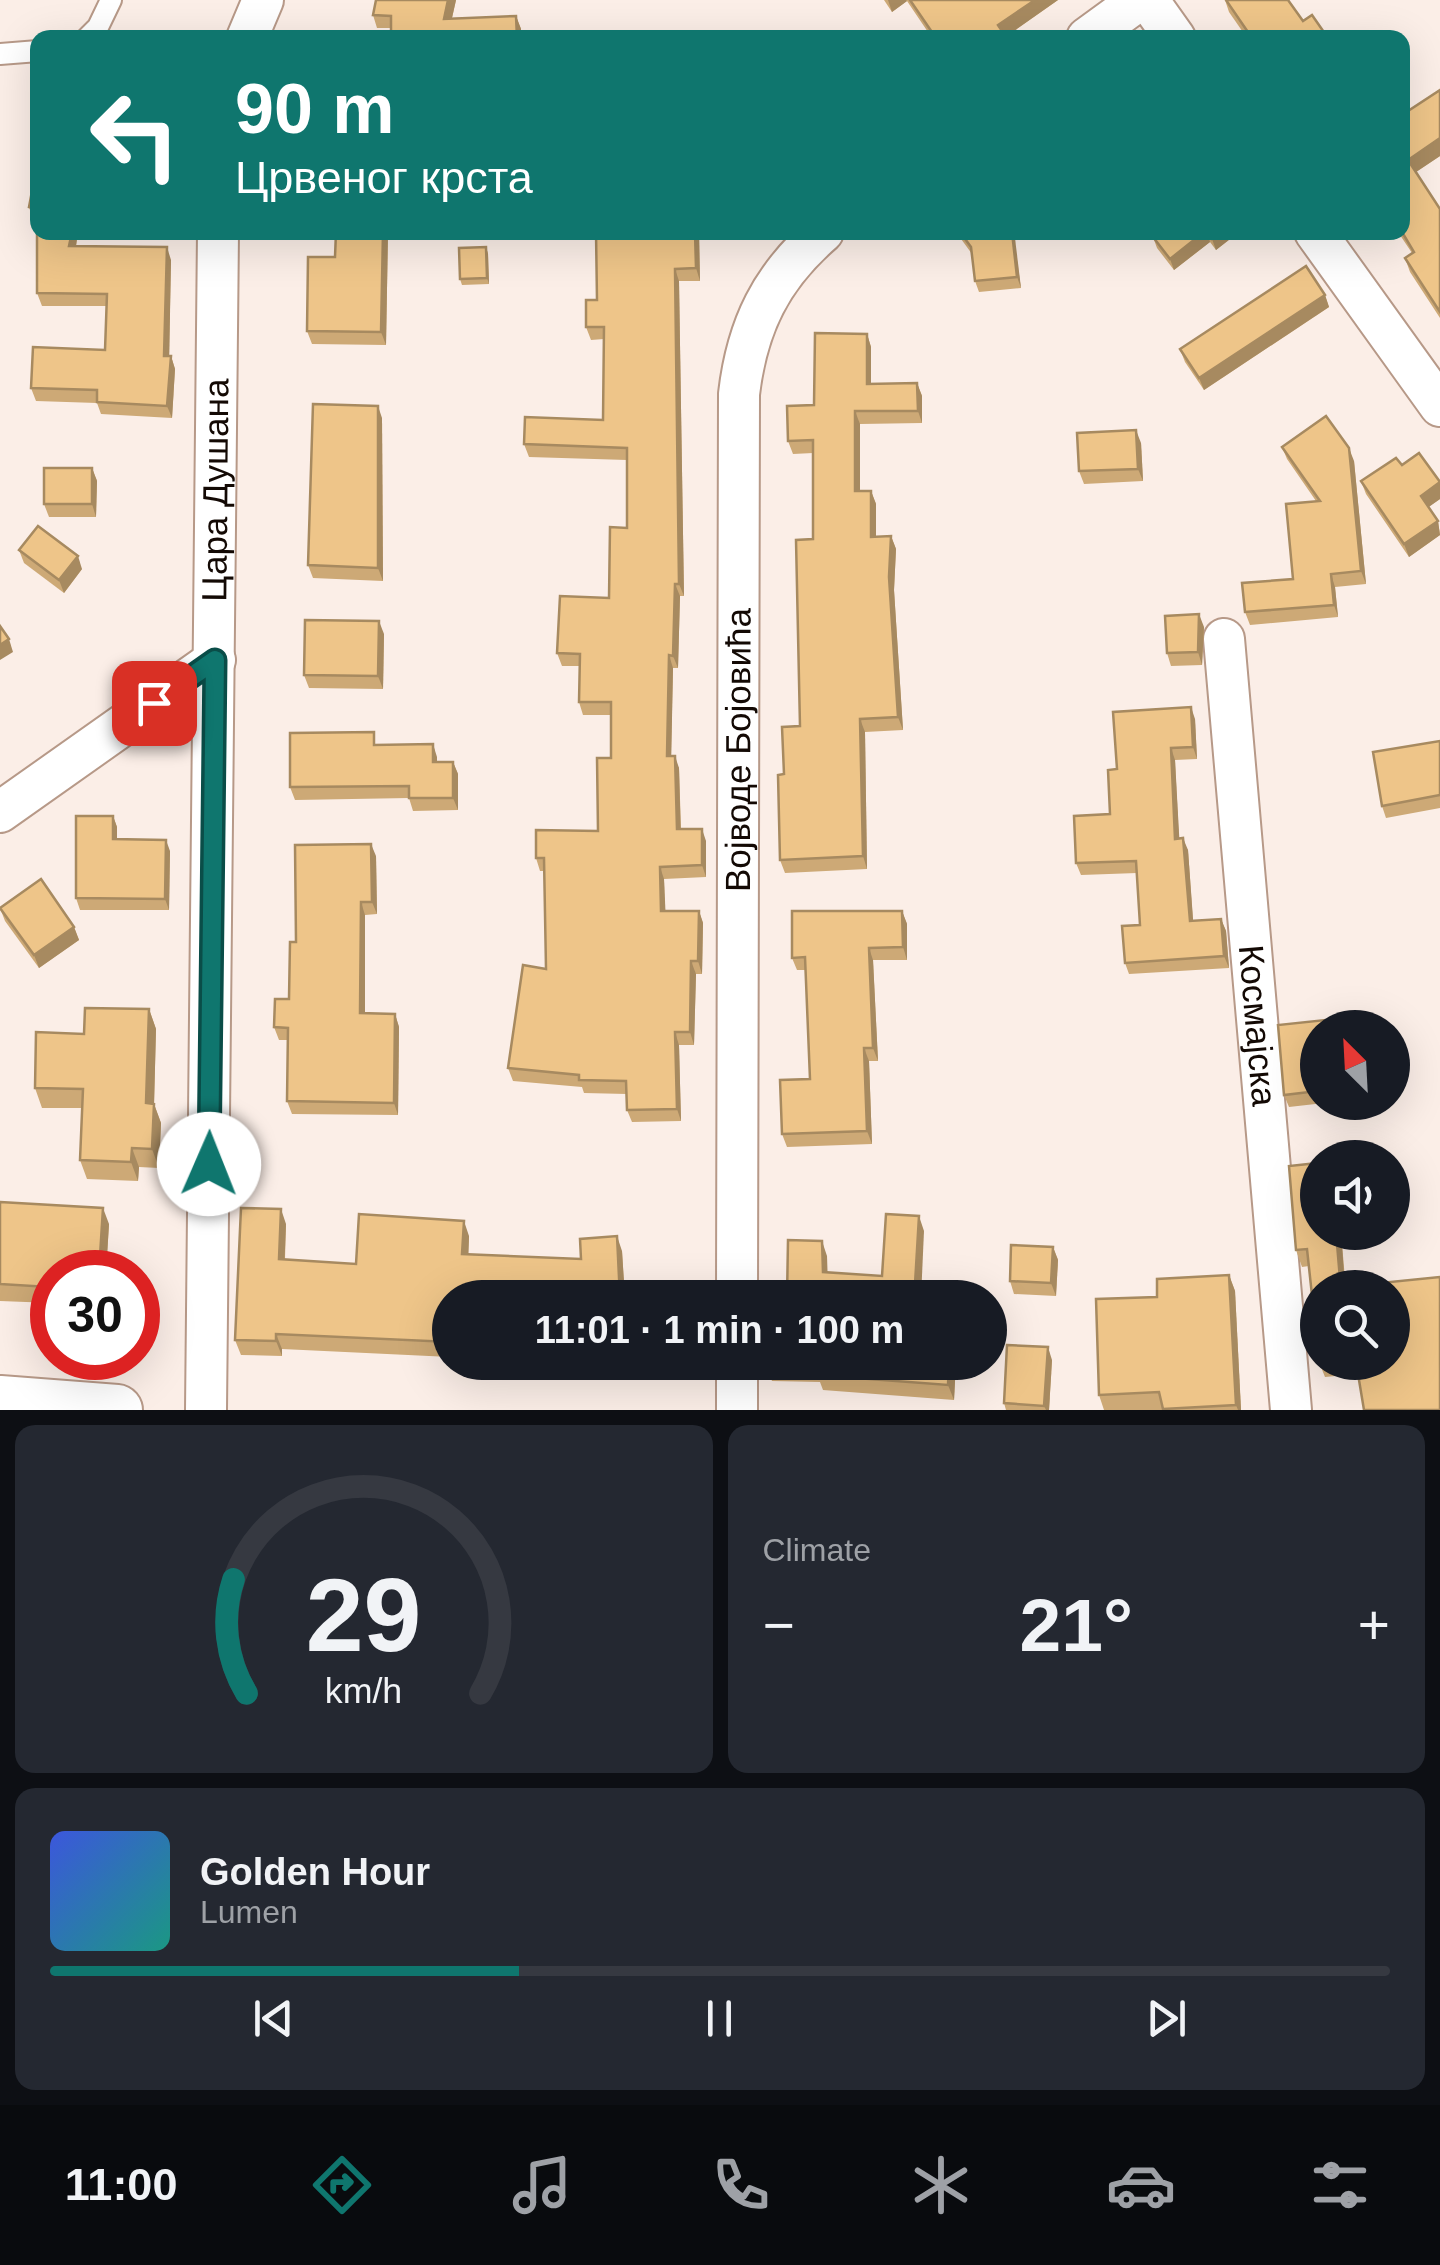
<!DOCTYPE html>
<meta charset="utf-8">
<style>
body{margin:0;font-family:Helvetica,sans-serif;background:#242831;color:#f1f3f6;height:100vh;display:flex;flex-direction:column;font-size:38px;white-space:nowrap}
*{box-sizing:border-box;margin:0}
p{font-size:32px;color:#9ea1a6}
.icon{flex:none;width:55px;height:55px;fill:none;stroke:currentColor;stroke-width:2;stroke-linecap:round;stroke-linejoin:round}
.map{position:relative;height:1410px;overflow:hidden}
.drawer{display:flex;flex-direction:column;gap:15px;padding:15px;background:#0d0f14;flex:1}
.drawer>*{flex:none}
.hud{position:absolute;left:30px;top:30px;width:1380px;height:210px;border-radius:20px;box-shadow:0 10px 40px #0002;background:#0f766e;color:#fff;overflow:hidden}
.needle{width:65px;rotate:336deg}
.fabs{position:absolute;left:1300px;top:1010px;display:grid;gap:20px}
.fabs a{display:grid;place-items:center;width:110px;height:110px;border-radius:50%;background:#171b24;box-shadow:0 10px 40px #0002;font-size:50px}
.speed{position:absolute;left:30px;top:1250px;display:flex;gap:20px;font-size:50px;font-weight:700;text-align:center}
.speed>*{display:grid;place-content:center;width:130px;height:130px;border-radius:50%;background:#171b24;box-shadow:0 10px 40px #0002;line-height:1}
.speed .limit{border:15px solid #d22;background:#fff;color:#111}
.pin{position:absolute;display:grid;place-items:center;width:85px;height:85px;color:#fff;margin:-42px;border-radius:20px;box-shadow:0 5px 15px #0006}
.me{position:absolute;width:110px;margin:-55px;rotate:1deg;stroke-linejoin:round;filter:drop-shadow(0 0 8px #0008)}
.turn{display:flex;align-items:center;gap:35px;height:210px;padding:0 40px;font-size:45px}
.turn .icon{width:130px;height:130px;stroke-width:2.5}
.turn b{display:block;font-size:70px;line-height:85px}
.big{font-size:75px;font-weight:600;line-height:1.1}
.drawer .tile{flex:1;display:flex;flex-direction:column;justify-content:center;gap:15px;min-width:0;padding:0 35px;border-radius:20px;background:#242831}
.drawer .dial{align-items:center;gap:0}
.dial svg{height:260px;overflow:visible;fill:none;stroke:#363941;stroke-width:7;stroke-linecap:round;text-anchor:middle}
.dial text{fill:#f1f3f6;stroke:none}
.song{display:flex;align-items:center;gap:30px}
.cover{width:120px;height:120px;border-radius:15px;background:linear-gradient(135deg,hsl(230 70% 55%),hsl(170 70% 35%))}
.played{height:10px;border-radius:5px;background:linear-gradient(90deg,#0f766e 35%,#363941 35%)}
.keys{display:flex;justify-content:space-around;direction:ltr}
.heat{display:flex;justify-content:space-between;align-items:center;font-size:55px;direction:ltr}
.drawer .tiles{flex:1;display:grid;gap:15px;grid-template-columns:1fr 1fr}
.tile:last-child{grid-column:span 2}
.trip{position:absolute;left:432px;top:1280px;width:575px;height:100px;border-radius:50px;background:#171b24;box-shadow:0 10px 40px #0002;font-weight:600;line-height:100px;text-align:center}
.tabs{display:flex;height:160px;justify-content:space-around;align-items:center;background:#090b0e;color:#9ea1a6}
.tabs .icon{width:70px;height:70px}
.tabs .current{color:#0f766e}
.tabs b{font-size:45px;color:#f1f3f6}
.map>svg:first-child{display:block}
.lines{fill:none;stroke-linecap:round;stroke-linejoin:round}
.service-casing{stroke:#b79988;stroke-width:24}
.minor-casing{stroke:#b79988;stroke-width:44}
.tertiary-casing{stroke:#b79988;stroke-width:54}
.service{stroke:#fff;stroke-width:20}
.minor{stroke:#fff;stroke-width:40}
.tertiary{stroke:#fff;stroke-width:50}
.wall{fill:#cda976}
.shaded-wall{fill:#a78a60}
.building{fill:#eec589;stroke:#a78a60;stroke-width:2.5}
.route-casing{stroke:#0a4d48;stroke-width:25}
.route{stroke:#0f766e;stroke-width:18}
.labels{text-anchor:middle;stroke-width:8;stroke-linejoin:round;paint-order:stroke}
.street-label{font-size:35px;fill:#130904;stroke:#fff}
</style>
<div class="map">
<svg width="1440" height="1410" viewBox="0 0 1440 1410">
<rect width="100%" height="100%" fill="#fbeee7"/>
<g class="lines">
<g class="service-casing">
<g id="service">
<polyline points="87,38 98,27 111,0"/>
<polyline points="0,54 38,51"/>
</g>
</g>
<g class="minor-casing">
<g id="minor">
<polyline points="1148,0 1175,38"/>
<polyline points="247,38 263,0"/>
<polyline points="1087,38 1139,0"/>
<polyline points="1315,232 1440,406"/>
<path id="s1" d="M1224 639 1291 1410"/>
<polyline points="0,812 215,660"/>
<path id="s2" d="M737 1298 739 394C747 326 771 277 823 232"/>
<path id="s3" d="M206 1410 218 232"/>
<polyline points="737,1410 737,1362"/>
</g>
</g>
<g class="tertiary-casing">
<polyline id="tertiary" points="0,1401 117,1410"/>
</g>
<use href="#service" class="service"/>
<use href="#minor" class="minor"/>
<use href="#tertiary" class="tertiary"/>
</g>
<g class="wall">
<polygon points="376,0 456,0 452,18 516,16 521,29 521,38 391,38 391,28 377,28 373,15"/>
<polygon points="884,0 1058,0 1004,38 932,38 907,1 892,12"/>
<polygon points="1225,0 1303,21 1328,38 1247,38 1229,12"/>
<polygon points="1402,115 1440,156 1416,172 1440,209 1440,318 1410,272 1405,258 1412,253 1398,232 1402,232"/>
<polygon points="38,159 78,232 76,246 171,260 169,356 171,356 175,369 172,418 101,414 97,403 36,401 31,388 105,350 106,306 42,306 37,293 37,221 33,220 29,207"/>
<polygon points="336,232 401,232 388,233 386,345 312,344 307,331 335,257"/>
<polygon points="699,232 700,281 679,281 684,596 680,596 678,668 673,668 671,756 679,768 681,829 706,841 706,877 664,879 665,911 699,911 703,923 702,974 696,974 694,1045 679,1045 681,1121 632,1122 627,1110 627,1094 584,1093 582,1087 513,1081 508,1068 546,969 544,871 540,871 536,858 598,831 611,758 611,715 583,715 579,702 580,666 562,666 557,653 609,598 627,528 627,460 529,457 524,444 603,420 604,339 591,340 586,327 597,300"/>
<polygon points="956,232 1013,232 1021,288 979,292 975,281 972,254"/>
<polygon points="1159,232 1239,232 1216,250 1210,242 1174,270 1157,248 1153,237"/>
<polygon points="486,247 488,254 489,284 462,285 460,279"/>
<polygon points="1325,295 1329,307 1204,390 1185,362 1180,349"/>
<polygon points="867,334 871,347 871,384 917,383 922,396 922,423 860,424 860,491 871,491 876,504 876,537 891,536 896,549 894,590 903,730 865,732 867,869 785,873 780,860 784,774 800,726 813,539 813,453 793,454 788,441"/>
<polygon points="382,418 383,581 313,578 308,565"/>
<polygon points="1141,443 1143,481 1084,484 1079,471"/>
<polygon points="1282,447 1354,461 1366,584 1335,587 1338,617 1250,625 1245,612 1293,579 1316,501 1287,459"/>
<polygon points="1402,465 1440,482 1440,499 1428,507 1438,521 1440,535 1409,557 1366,494 1361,481"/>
<polygon points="92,468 97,481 96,517 49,517 44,504"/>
<polygon points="19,550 82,569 64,593 24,563"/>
<polygon points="1204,627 1202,665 1171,666 1167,653"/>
<polygon points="384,634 383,689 309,688 304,675"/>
<polygon points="1195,719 1197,759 1175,760 1179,839 1188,850 1193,921 1221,919 1226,931 1229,968 1129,974 1125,963 1140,925 1137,873 1081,875 1076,863 1110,814 1117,769"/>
<polygon points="1440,741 1440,808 1386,818 1382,806"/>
<polygon points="433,744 437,762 453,762 458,774 458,810 413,811 409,798 295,800 290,787 378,745"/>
<polygon points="113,816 117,827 117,839 170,851 169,910 80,910 76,898"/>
<polygon points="376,856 377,914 365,915 365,1013 395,1014 399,1027 398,1115 292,1114 287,1101 288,1040 279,1040 274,1027 289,999 296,942"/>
<polygon points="0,908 74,927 79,940 39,968 5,921"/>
<polygon points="902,911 907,924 907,960 873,960 878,1061 869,1061 872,1144 787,1147 782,1134 810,1079 805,970 797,970 792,958"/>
<polygon points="149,1009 156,1029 154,1104 161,1123 159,1168 139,1167 138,1181 87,1179 80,1160 82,1108 42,1108 35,1088 84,1034"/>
<polygon points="1318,1028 1318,1102 1333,1102 1289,1107 1284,1095"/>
<polygon points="1318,1163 1318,1232 1341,1232 1345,1279 1360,1277 1363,1285 1440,1277 1440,1410 1364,1410 1358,1374 1325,1377 1319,1362 1392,1362 1392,1288 1318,1288 1318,1351 1309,1266 1302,1267 1296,1250 1289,1166"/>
<polygon points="0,1202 109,1224 106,1272 52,1272 52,1303 0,1301"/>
<polygon points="286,1224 285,1259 356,1264 469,1236 468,1254 581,1259 622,1251 625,1298 450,1298 450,1357 282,1349 282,1356 241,1355 235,1340"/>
<polygon points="1053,1247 1058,1260 1056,1296 1014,1294 1010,1281"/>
<polygon points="1229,1275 1235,1291 1241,1410 1104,1410 1099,1395 1157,1297"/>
<polygon points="1052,1360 1049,1410 1006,1410 1004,1403"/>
<polygon points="504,1362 629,1362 629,1371 505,1365"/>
<polygon points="956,1362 954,1400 823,1390 820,1382 772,1381 766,1366"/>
</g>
<g class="shaded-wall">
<polygon points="448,0 456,0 449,31 444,19"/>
<polygon points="888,0 906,0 907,1 892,12"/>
<polygon points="1035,0 1058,0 1004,38 992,38 998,25"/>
<polygon points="516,16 521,29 521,38 517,38"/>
<polygon points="1440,138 1440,156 1413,174 1408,160"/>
<polygon points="72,232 78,232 74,259 69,246"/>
<polygon points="383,232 388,232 386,345 381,332"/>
<polygon points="695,232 699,232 700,281 696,268"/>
<polygon points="1012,232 1015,238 1021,288 1017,277"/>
<polygon points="1204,232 1207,232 1210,242 1174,270 1170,259"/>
<polygon points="1220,232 1239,232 1216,250 1212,239"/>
<polygon points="167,247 171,260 169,368 164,356"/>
<polygon points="486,247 488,254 489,284 487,278"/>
<polygon points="675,269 679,281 684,596 679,584"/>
<polygon points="1325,295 1329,307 1204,390 1199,378"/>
<polygon points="867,334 871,347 871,396 867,384"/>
<polygon points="171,356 175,369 172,418 167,406"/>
<polygon points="917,383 922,396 922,423 918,411"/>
<polygon points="378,406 382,418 383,581 378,568"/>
<polygon points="855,411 860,424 860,504 855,491"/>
<polygon points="1136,430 1141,443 1143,481 1138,469"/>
<polygon points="1349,448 1354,461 1366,584 1361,571"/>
<polygon points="92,468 97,481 96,517 92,504"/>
<polygon points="1440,483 1440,499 1426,509 1421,496"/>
<polygon points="871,491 876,504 876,550 871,537"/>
<polygon points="1438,521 1440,535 1409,557 1404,544"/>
<polygon points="891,536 896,549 894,590 903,730 898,717 889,577"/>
<polygon points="78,556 82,569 64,593 59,580"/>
<polygon points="1331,574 1335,587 1338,617 1334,605"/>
<polygon points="675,584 680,596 678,668 673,656"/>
<polygon points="1199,614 1204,627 1202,665 1198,652"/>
<polygon points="379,621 384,634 383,689 378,676"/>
<polygon points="9,639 13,652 0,660 0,645"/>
<polygon points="669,655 673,668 671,768 667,756"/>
<polygon points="1191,707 1195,719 1197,759 1193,747"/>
<polygon points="860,719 865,732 867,869 863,856"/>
<polygon points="433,744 437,757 437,774 433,762"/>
<polygon points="1171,748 1175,760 1180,851 1175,839"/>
<polygon points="675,756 679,768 681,842 677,829"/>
<polygon points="453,762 458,774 458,810 453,798"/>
<polygon points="113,816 117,827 117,850 113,839"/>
<polygon points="702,829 706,841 706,877 702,865"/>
<polygon points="1183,838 1188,850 1194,933 1190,921"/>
<polygon points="166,840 170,851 169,910 165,899"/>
<polygon points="371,844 376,856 377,914 372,902"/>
<polygon points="660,867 664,879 666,923 661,911"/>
<polygon points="361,902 365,915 365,1026 360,1013"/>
<polygon points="699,911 703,923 702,974 698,961"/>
<polygon points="902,911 907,924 907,960 903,947"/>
<polygon points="1221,919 1226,931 1229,968 1224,956"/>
<polygon points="74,927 79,940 39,968 34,955"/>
<polygon points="869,948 873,960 878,1061 873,1048"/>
<polygon points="691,961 696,974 694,1045 690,1032"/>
<polygon points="149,1009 156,1029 154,1106 154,1104 161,1123 159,1168 152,1149 146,1103"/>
<polygon points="395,1014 399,1027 398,1115 394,1103"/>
<polygon points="675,1032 679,1045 681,1121 677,1109"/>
<polygon points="864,1048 869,1061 872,1144 867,1131"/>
<polygon points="132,1148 139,1167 138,1181 131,1162"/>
<polygon points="103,1208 109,1224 106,1272 99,1272"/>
<polygon points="281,1209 286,1224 284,1274 279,1259"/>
<polygon points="919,1216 924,1231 921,1298 915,1284"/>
<polygon points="464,1221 469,1236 468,1269 462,1254"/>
<polygon points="1336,1232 1341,1232 1345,1288 1340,1279"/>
<polygon points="617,1236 622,1251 625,1298 620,1298"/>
<polygon points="822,1241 827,1256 828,1287 823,1272"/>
<polygon points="1053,1247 1058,1260 1056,1296 1051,1283"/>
<polygon points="50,1272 52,1280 52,1298 49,1287"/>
<polygon points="1229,1275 1235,1291 1241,1410 1238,1410 1236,1405"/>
<polygon points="276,1334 282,1349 282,1356 276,1341"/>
<polygon points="1048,1347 1052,1360 1049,1410 1046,1410 1044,1406"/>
<polygon points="949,1362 956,1362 954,1400 948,1385"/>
</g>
<g class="building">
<polygon points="376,0 448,0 444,19 516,16 517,38 391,38 391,16 373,15"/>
<polygon points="910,0 1035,0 998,25 1002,31 992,38 936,38"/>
<polygon points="1226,0 1288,0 1303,21 1312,15 1328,38 1252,38"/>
<polygon points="1440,90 1440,138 1408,160 1440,209 1440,312 1405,258 1414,252 1402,232 1402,115"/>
<polygon points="38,159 38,232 72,232 69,246 167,247 164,356 171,356 167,406 97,402 97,390 31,388 33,347 105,350 107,294 37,293 37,209 29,207"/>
<polygon points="336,232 383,232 381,332 307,331 308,257 335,257"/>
<polygon points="596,232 695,232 696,268 675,269 679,584 675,584 673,656 669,655 667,756 675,756 677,829 702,829 702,865 660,867 661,911 699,911 698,961 691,961 690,1032 675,1032 677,1109 627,1110 626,1081 579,1080 579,1075 508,1068 523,965 546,969 544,858 536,858 536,830 598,831 597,758 611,758 611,702 579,702 580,654 557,653 560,596 609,598 610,527 627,528 627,448 524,444 525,417 603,420 604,327 586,327 586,300 597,300"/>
<polygon points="960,232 1012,232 1017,277 975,281 971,247"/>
<polygon points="1159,232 1204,232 1170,259 1153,237"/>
<polygon points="1207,232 1220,232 1212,239"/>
<polygon points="486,247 487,278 460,279 459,248"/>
<polygon points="1306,266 1325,295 1199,378 1180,349"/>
<polygon points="815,333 867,334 867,384 917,383 918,411 855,411 855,491 871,491 871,537 891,536 889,577 898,717 860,719 863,856 780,860 778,775 784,774 782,727 800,726 796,540 813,539 813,440 788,441 787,406 814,405"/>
<polygon points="313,404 378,406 378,568 308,565"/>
<polygon points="1326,416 1349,448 1361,571 1331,574 1334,605 1245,612 1242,583 1293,579 1286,504 1320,501 1282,447"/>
<polygon points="1136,430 1138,469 1079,471 1077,433"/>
<polygon points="1419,453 1440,482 1421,496 1438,521 1404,544 1361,481 1396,458 1402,465"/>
<rect x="44" y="468" width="48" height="36"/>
<polygon points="38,526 78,556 59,580 19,550"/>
<polygon points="1199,614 1198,652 1167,653 1165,616"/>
<polygon points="305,620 379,621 378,676 304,675"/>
<polygon points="0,626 9,639 0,645"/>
<polygon points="1191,707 1193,747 1171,748 1175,839 1183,838 1190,921 1221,919 1224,956 1125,963 1122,926 1140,925 1136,861 1076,863 1074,816 1110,814 1108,770 1117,769 1113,712"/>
<polygon points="374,732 374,745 433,744 433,762 453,762 453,798 409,798 409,786 290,787 290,733"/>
<polygon points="1440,741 1440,795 1382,806 1373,752"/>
<polygon points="76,816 113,816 113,839 166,840 165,899 76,898"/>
<polygon points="371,844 372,902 361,902 360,1013 395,1014 394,1103 287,1101 288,1028 274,1027 275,999 289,999 290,942 296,942 295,845"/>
<polygon points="41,879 74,927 34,955 0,908"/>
<polygon points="792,911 902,911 903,947 869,948 873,1048 864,1048 867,1131 782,1134 780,1080 810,1079 805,957 792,958"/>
<polygon points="85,1008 149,1009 146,1103 154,1104 152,1149 132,1148 131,1162 80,1160 83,1089 35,1088 36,1032 84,1034"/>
<polygon points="1325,1020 1326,1028 1318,1028 1318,1091 1284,1095 1278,1025"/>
<polygon points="1318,1163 1318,1232 1336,1232 1340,1279 1360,1277 1361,1285 1440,1277 1440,1410 1364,1410 1356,1362 1392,1362 1392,1288 1318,1288 1318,1351 1307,1249 1296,1250 1289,1166"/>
<polygon points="0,1202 103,1208 99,1272 50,1272 49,1287 0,1284"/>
<polygon points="241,1208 281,1209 279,1259 356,1264 359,1214 464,1221 462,1254 581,1259 580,1239 617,1236 620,1298 450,1298 450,1342 276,1334 276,1341 235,1340"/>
<polygon points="886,1214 919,1216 915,1284 954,1285 953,1298 787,1298 788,1240 822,1241 823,1272 882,1276"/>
<polygon points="1011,1245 1053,1247 1051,1283 1010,1281"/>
<polygon points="1229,1275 1236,1405 1163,1409 1159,1392 1099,1395 1096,1299 1157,1297 1157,1279"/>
<polygon points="1007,1345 1048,1347 1044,1406 1004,1403"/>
<polygon points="766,1362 949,1362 948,1385 817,1375 817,1367 766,1366"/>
</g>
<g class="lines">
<g class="route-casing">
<polyline id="route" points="154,703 215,660 209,1164"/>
</g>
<use href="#route" class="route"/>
</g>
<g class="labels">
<g class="street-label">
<text dy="12" stroke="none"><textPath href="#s3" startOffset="920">Цара Душана</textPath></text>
<text dy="12" stroke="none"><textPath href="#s2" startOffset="548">Војводе Бојовића</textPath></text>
<text dy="12" stroke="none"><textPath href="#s1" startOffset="388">Космајска</textPath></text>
</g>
</g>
</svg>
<div class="fabs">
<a><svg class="needle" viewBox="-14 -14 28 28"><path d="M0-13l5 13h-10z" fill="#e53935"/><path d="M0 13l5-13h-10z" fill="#9ea1a6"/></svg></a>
<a><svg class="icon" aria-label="sound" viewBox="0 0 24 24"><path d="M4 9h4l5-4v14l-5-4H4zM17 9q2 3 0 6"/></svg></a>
<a><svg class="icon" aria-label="search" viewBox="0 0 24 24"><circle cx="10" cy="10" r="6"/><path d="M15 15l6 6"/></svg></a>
</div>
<div class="speed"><div class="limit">30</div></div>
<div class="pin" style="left:154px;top:703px;background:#d93025"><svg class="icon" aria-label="arrive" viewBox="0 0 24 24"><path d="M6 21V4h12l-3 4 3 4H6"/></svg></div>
<svg class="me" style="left:209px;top:1164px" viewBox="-20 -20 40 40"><circle r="19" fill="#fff"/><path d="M0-13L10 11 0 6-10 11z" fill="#0f766e"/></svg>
<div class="trip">11:01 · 1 min · 100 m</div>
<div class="hud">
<div class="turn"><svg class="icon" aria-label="left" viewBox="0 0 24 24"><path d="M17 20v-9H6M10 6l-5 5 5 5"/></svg><div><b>90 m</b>Црвеног крста</div></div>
</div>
</div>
<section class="drawer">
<div class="tiles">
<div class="tile dial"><svg viewBox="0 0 100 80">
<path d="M14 69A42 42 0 1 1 86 69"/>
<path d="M14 69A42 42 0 0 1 10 34" stroke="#0f766e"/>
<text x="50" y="56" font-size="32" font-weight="700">29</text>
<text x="50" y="72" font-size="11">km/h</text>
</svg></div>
<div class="tile"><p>Climate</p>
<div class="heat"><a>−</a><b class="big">21°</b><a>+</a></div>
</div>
<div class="tile">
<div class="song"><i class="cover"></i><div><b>Golden Hour</b><p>Lumen</p></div></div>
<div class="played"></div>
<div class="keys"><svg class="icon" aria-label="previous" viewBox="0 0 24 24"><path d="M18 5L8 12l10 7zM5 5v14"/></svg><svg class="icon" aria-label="pause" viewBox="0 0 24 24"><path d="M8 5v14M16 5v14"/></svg><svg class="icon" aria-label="next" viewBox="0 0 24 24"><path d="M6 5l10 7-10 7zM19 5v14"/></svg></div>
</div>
</div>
</section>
<nav class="tabs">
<b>11:00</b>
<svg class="icon current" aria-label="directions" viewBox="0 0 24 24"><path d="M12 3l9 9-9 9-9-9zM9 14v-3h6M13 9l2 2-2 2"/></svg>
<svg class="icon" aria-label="music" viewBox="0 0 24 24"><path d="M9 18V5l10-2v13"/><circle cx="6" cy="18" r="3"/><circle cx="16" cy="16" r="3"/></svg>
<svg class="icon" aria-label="phone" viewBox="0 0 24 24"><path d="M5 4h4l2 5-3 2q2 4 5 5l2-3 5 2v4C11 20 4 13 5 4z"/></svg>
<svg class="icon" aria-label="climate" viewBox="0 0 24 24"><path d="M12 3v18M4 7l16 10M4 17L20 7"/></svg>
<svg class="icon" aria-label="car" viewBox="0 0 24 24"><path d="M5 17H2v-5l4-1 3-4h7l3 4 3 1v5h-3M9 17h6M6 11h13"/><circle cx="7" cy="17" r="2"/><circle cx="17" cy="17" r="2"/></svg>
<svg class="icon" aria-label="filters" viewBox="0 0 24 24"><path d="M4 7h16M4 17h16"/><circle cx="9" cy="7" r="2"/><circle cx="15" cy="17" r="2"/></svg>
</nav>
